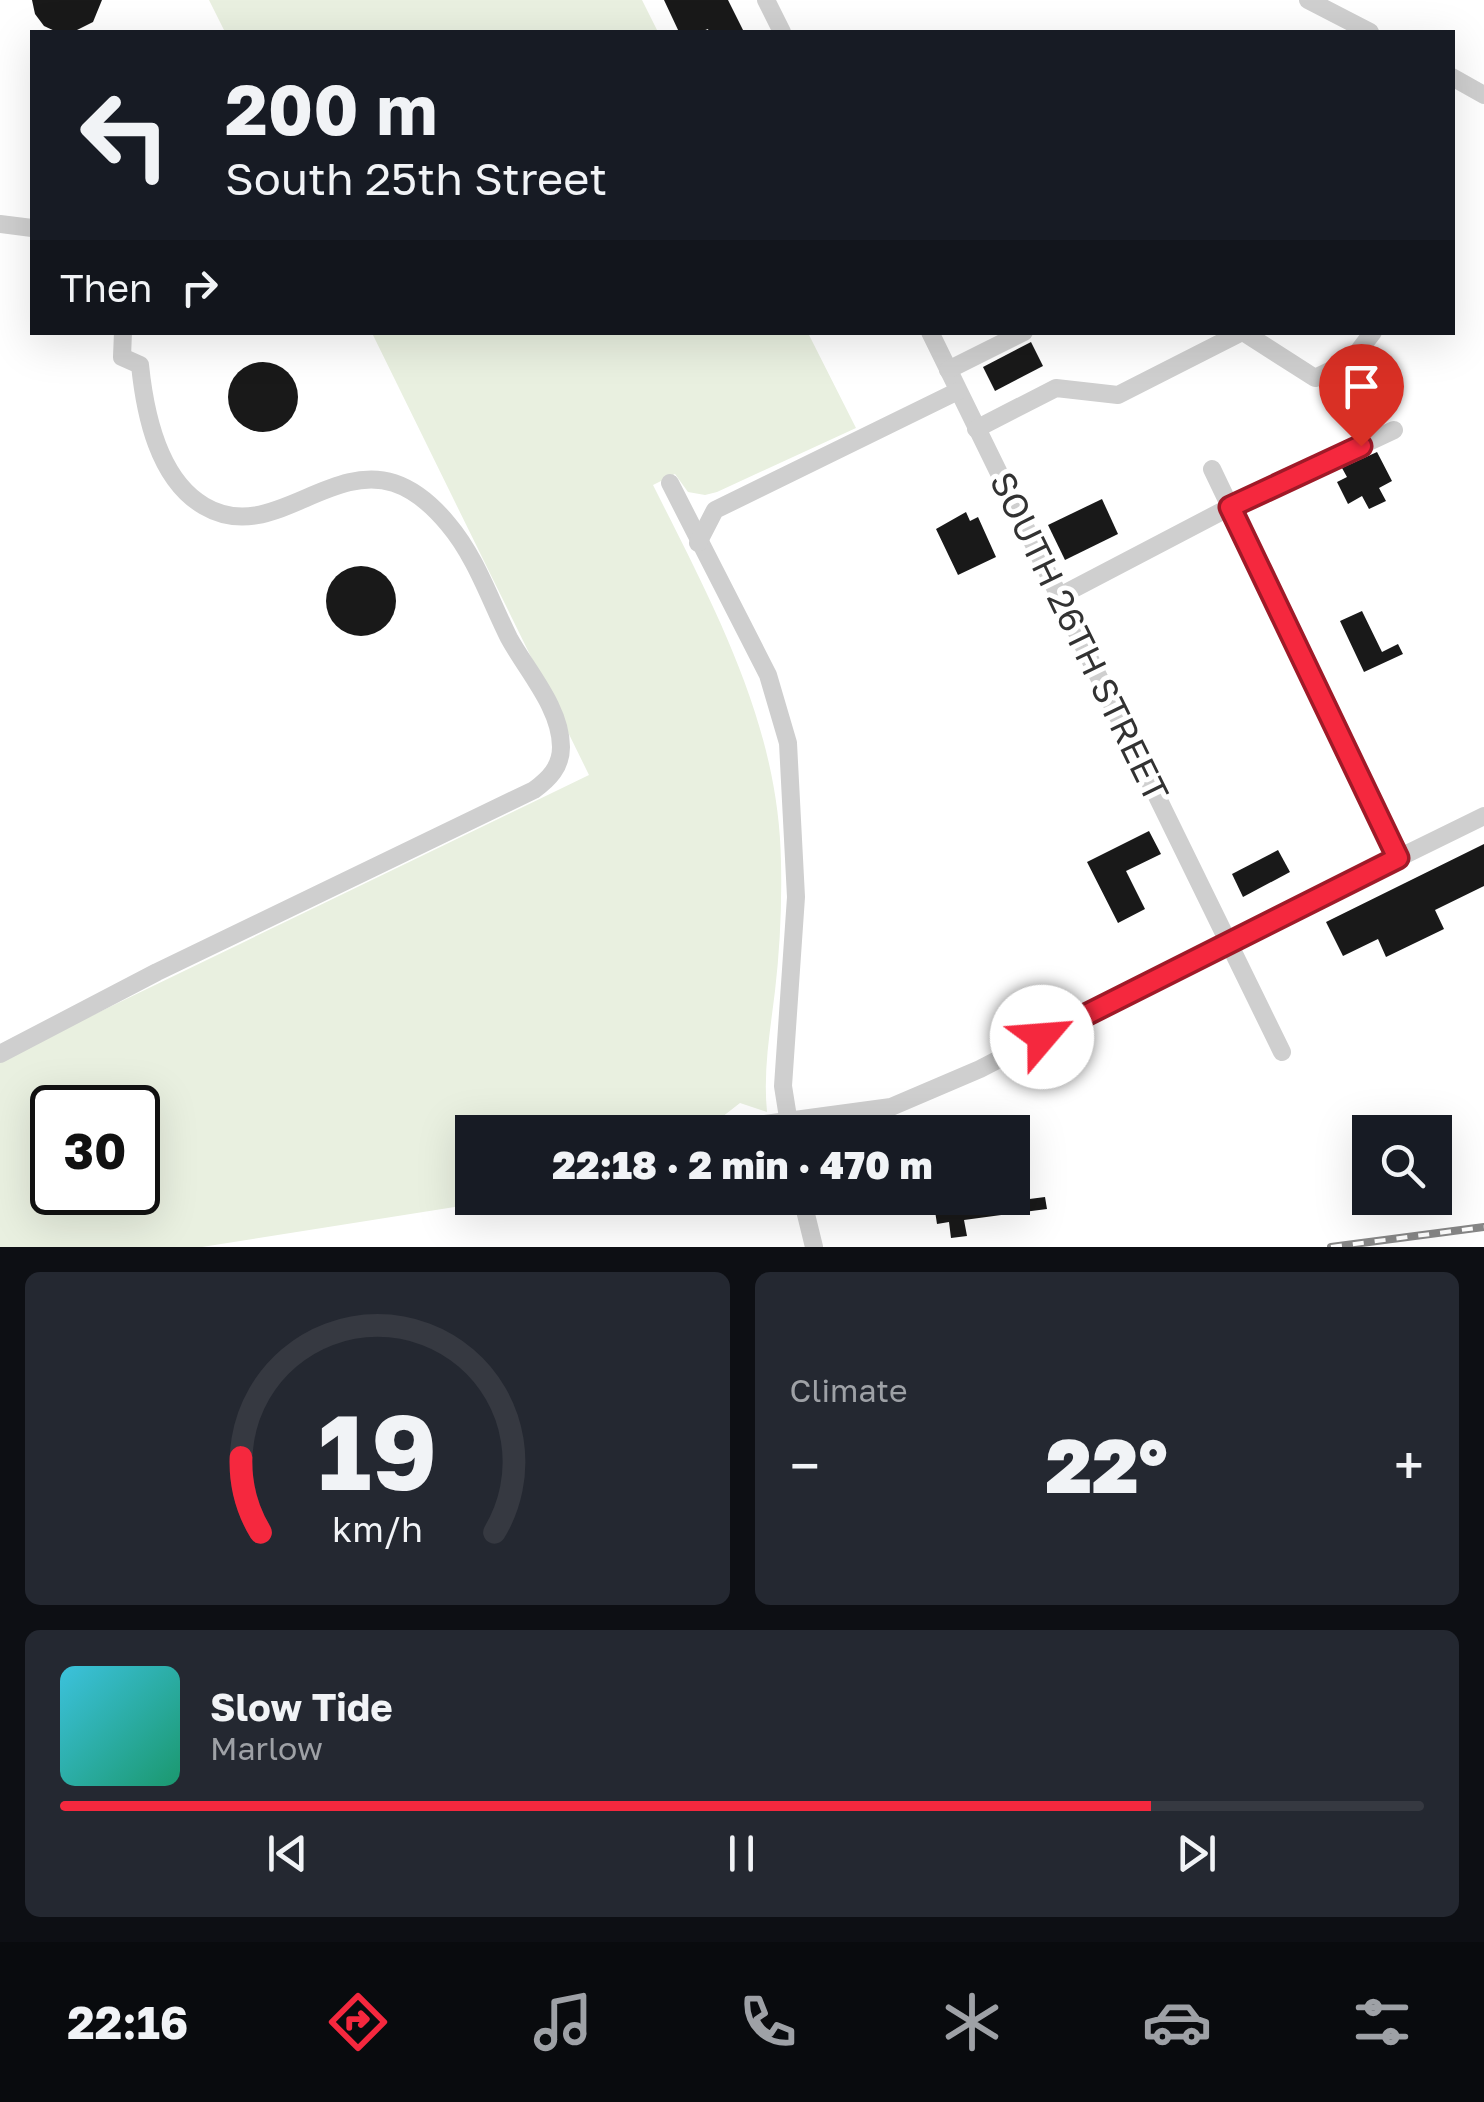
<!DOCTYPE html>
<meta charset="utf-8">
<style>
body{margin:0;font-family:"Golos Text",sans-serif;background:#242831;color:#f1f3f6;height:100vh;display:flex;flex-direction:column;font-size:38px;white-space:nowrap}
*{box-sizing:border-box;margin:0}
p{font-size:32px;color:#9ea1a6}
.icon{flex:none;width:55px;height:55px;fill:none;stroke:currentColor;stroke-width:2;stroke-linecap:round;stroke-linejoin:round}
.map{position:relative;height:1247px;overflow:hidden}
.panel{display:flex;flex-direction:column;gap:25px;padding:25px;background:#0d0f14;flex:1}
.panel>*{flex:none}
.guide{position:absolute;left:30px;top:30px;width:1425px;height:305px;border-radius:0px;box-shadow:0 10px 40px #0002;background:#171b24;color:#f1f3f6;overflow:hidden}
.buttons{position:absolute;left:1352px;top:1115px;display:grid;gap:20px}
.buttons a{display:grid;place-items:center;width:100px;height:100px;border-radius:0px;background:#171b24;box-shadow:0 10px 40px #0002;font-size:50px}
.speed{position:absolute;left:30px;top:1085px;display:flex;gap:20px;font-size:50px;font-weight:700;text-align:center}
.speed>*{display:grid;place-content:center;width:130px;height:130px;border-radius:50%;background:#171b24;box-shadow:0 10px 40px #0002;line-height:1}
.speed .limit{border:5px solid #111;border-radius:15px;background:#fff;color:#111}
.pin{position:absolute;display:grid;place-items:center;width:85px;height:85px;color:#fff;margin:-102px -42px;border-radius:50% 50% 50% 0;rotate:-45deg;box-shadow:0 0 10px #0007}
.pin .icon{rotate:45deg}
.me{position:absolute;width:110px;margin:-55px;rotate:63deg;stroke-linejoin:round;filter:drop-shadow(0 0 8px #0008)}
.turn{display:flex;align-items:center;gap:35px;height:210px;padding:0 30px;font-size:45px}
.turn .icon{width:130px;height:130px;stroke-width:2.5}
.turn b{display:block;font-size:70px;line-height:85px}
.then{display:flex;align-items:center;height:95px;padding:0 30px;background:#0003;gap:20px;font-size:38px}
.big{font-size:75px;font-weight:800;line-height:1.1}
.panel .card{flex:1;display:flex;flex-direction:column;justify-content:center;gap:15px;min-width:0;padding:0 35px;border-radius:15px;background:#242831}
.panel .dial{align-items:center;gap:0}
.dial svg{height:260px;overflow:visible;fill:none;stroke:#363941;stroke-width:7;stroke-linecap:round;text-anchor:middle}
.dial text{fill:#f1f3f6;stroke:none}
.song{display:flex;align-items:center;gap:30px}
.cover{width:120px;height:120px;border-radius:15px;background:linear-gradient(135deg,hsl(190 70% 55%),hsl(160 70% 35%))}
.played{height:10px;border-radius:5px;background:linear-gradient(90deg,#f5283e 80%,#363941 80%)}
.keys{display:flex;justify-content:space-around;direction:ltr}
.heat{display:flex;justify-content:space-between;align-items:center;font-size:55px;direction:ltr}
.panel .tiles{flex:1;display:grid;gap:25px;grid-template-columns:1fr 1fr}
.card:last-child{grid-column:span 2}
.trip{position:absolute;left:455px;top:1115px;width:575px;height:100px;border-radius:0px;background:#171b24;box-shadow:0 10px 40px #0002;font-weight:800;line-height:100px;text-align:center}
.menu{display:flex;height:160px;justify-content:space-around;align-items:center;background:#090b0e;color:#9ea1a6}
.menu .icon{width:70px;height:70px}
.menu .active{color:#f5283e}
.menu b{font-size:45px;color:#f1f3f6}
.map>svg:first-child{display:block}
.green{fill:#e9f0e0;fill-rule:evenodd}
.building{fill:#191919}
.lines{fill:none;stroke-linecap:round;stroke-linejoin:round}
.minor{stroke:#cfcfcf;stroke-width:18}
.rail-casing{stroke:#878787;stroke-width:8}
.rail{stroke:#fff;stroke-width:4;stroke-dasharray:11;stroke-linecap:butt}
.route-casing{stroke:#9f1a28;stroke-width:25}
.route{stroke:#f5283e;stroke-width:18}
.labels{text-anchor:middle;stroke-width:10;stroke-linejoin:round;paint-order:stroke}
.street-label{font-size:35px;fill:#323232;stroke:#fff}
</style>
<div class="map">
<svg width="1484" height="1247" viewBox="0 0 1484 1247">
<rect width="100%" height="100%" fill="#fff"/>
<g class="green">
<polygon points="209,0 642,0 658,32 225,32"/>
<path d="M372 333H808L856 428 717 492 705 495 688 492 675 474 653 485C713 605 779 724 781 862 782 905 780 949 775 991 770 1032 763 1071 767 1112L740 1103 722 1117V1132H472V1198H511L202 1247H0V1060L589 775ZM52 1108H138V1192H52Z"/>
</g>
<g class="building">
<polygon points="32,0 102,0 93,22 73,32 57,32 44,26 35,14"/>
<polygon points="664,0 728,0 744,32 709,32 708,29 700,32 679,32"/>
<polygon points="1031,342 1043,366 995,391 983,367"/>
<circle cx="263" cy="397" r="35"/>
<polygon points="1377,452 1392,481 1379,488 1386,501 1369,509 1362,496 1348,504 1337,482 1347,477 1342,468"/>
<polygon points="1102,499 1118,534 1065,560 1048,525"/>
<polygon points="966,512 970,521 978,517 996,557 958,575 936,529"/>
<circle cx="361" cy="601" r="35"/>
<polygon points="1362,611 1382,652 1398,644 1403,654 1364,672 1340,621"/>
<polygon points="1149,831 1161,854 1126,871 1145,909 1118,923 1087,862"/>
<polygon points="1484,844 1484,886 1435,910 1444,929 1386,957 1378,939 1343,956 1326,922"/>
<polygon points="1278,850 1290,872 1243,897 1232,874"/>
<polygon points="1045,1197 1047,1209 964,1220 967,1236 951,1238 949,1222 937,1224 935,1211"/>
</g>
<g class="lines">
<g class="minor">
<polyline points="766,0 782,32"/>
<polyline points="1308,0 1370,32"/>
<polyline points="1452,77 1484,95"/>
<polyline points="0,224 32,228"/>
<polyline points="930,332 1282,1052"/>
<polyline points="1243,332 1315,378 1351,361 1373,332"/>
<polyline points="948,370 1024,332"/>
<polyline points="976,429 1056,388 1118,395 1242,332"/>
<polyline points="1212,469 1398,858"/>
<polyline points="670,483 768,675 788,743 796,897 783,1086 790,1130"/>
<polyline points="698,543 715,510 958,391"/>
<polyline points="1058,597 1230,507 1394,430"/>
<path d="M0 1054 157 972 534 790C549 779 561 767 561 747 561 708 527 671 509 638 490 600 476 557 448 524 434 507 415 490 394 483 327 462 270 545 204 506 158 479 145 414 140 365L122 357 123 332"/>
<polyline points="749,1126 891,1107 980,1069 1229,941 1484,816"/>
<polyline points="802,1198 814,1247"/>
</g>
<g class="rail-casing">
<polyline id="rail" points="1331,1247 1484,1227"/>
</g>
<use href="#rail" class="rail"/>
</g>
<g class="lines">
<g class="route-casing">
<polyline id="route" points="1042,1037 1398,858 1230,507 1361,446"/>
</g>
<use href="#route" class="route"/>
</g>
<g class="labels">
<g class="street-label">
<text transform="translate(1079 637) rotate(64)" y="12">SOUTH 26TH STREET</text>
</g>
</g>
</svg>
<div class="buttons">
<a><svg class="icon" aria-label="search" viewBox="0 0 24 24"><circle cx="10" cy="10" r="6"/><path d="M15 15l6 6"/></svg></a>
</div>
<div class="speed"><div class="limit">30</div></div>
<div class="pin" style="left:1361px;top:446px;background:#d93025"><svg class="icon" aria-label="arrive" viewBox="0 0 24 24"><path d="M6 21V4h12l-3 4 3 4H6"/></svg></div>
<svg class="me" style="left:1042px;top:1037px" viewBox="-20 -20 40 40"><circle r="19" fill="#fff"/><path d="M0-13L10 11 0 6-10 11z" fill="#f5283e"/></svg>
<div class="trip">22:18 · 2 min · 470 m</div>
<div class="guide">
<div class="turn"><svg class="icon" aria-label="left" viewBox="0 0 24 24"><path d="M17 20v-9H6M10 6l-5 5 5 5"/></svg><div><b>200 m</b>South 25th Street</div></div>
<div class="then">Then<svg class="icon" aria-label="right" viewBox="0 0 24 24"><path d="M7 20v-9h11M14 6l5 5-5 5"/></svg></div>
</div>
</div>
<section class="panel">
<div class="tiles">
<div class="card dial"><svg viewBox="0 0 100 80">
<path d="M14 69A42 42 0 1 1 86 69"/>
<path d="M14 69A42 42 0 0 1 8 46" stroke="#f5283e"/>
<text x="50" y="56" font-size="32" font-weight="700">19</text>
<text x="50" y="72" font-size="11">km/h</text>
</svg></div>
<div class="card"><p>Climate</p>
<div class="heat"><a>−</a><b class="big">22°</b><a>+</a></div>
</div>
<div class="card">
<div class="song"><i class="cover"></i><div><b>Slow Tide</b><p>Marlow</p></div></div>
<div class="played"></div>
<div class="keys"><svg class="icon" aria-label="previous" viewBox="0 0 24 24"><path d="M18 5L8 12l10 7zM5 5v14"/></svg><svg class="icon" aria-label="pause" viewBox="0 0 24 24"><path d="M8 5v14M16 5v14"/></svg><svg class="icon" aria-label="next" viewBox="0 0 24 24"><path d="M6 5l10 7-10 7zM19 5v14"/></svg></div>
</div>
</div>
</section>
<nav class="menu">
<b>22:16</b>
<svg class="icon active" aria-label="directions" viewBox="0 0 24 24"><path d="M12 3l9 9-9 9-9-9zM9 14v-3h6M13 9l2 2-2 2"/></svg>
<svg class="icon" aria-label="music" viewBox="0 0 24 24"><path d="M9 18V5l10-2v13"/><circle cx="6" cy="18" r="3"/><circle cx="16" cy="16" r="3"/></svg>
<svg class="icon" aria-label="phone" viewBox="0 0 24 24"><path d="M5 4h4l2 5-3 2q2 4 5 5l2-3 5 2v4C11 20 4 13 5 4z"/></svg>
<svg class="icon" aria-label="climate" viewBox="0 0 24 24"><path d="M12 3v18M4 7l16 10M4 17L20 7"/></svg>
<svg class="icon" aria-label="car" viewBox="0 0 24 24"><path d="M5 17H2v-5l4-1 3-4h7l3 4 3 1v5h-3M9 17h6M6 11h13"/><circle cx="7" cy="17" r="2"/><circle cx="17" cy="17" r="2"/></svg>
<svg class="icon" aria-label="filters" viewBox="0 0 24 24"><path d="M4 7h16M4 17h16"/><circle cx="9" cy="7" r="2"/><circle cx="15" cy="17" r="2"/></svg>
</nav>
